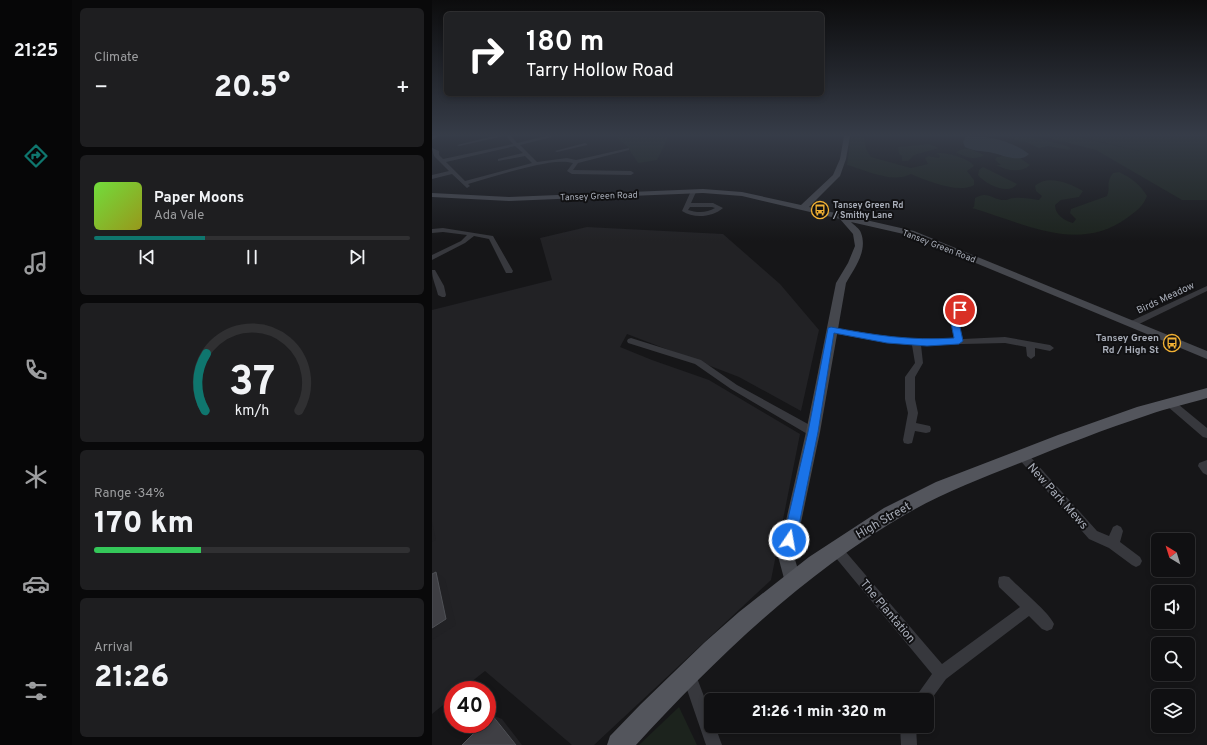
<!DOCTYPE html>
<meta charset="utf-8">
<style>
body{margin:0;font-family:Overpass,sans-serif;background:#1e1e20;color:#f1f3f6;height:100vh;display:flex;flex-direction:column;font-size:15px;white-space:nowrap}
*{box-sizing:border-box;margin:0}
p{font-size:13px;color:#9c9d9f}
.icon{flex:none;width:22px;height:22px;fill:none;stroke:currentColor;stroke-width:2;stroke-linecap:round;stroke-linejoin:round}
.map{position:relative;flex:1;overflow:hidden}
.drawer{display:flex;flex-direction:column;gap:8px;padding:8px;background:#09090a;width:360px}
.drawer>*{flex:none}
.hud{position:absolute;left:12px;top:12px;width:380px;height:84px;border-radius:6px;box-shadow:0 2px 6px #0003,0 0 0 1px #303032;background:#202124;color:#fff;overflow:hidden}
.needle{width:26px;rotate:322deg}
.controls{position:absolute;left:719px;top:533px;display:grid;gap:8px}
.controls a{display:grid;place-items:center;width:44px;height:44px;border-radius:6px;background:#101012;box-shadow:0 2px 6px #0003,0 0 0 1px #303032;font-size:20px}
.speed{position:absolute;left:12px;top:681px;display:flex;gap:8px;font-size:20px;font-weight:700;text-align:center}
.speed>*{display:grid;place-content:center;width:52px;height:52px;border-radius:50%;background:#101012;box-shadow:0 2px 6px #0003,0 0 0 1px #303032;line-height:1}
.speed .limit{border:6px solid #d22;background:#fff;color:#111}
.pin{position:absolute;display:grid;place-items:center;width:34px;height:34px;color:#fff;margin:-17px;border:2px solid #fff;border-radius:50%;box-shadow:0 1px 4px #0007}
.me{position:absolute;width:44px;margin:-22px;rotate:12deg;stroke-linejoin:round;filter:drop-shadow(0 0 3px #0008)}
.turn{display:flex;align-items:center;gap:14px;height:84px;padding:0 16px;font-size:18px}
.turn .icon{width:52px;height:52px;stroke-width:2.5}
.turn b{display:block;font-size:28px;line-height:34px}
.big{font-size:30px;font-weight:800;line-height:1.1}
.drawer .tile{flex:1;display:flex;flex-direction:column;justify-content:center;gap:6px;min-width:0;padding:0 14px;border-radius:6px;background:#1e1e20}
.drawer .dial{align-items:center;gap:0}
.dial svg{height:104px;overflow:visible;fill:none;stroke:#303032;stroke-width:7;stroke-linecap:round;text-anchor:middle}
.dial text{fill:#f1f3f6;stroke:none}
.song{display:flex;align-items:center;gap:12px}
.cover{width:48px;height:48px;border-radius:6px;background:linear-gradient(135deg,hsl(100 70% 55%),hsl(60 70% 35%))}
.played{height:4px;border-radius:2px;background:linear-gradient(90deg,#0f766e 35%,#303032 35%)}
.keys{display:flex;justify-content:space-around;direction:ltr}
.heat{display:flex;justify-content:space-between;align-items:center;font-size:22px;direction:ltr}
.charge{height:6px;border-radius:3px;background:linear-gradient(90deg,#34c759 34%,#303032 0)}
.trip{position:absolute;left:272px;top:693px;width:230px;height:40px;border-radius:6px;background:#101012;box-shadow:0 2px 6px #0003,0 0 0 1px #303032;font-weight:800;line-height:40px;text-align:center}
main{display:flex;flex:1;min-height:0}
.tab-bar{display:flex;flex-direction:column;width:72px;justify-content:space-around;align-items:center;background:#060607;color:#9c9d9f}
.tab-bar .icon{width:28px;height:28px}
.tab-bar .active{color:#0f766e}
.tab-bar b{font-size:18px;color:#f1f3f6}
.map>svg:first-child{display:block}
.built{fill:#222225}
.green{fill:#1c231d}
.water{fill:#2c353c}
.lines{fill:none;stroke-linecap:round;stroke-linejoin:round}
.street{fill:#37383d;fill-rule:evenodd}
.secondary{fill:#45474d;fill-rule:evenodd}
.primary{fill:#53555c;fill-rule:evenodd}
.shaded-wall{fill:#212124}
.building{fill:#3f3f44;stroke:#4f5156}
.route{fill:#1a73e8;stroke:#114b97}
.labels{text-anchor:middle;stroke-width:4;stroke-linejoin:round;paint-order:stroke}
.far-street-label{font-size:9px;fill:#a8adb8;stroke:#111113}
.far-poi-label{font-size:9px;font-weight:bold;fill:#a8adb8;stroke:#111113;text-anchor:start}
.street-label{font-size:10px;fill:#a8adb8;stroke:#111113}
.poi-label{font-size:10px;font-weight:bold;fill:#a8adb8;stroke:#111113;text-anchor:end}
.near-street-label{font-size:12px;fill:#a8adb8;stroke:#111113}
</style>
<main>
<nav class="tab-bar">
<b>21:25</b>
<svg class="icon active" aria-label="directions" viewBox="0 0 24 24"><path d="M12 3l9 9-9 9-9-9zM9 14v-3h6M13 9l2 2-2 2"/></svg>
<svg class="icon" aria-label="music" viewBox="0 0 24 24"><path d="M9 18V5l10-2v13"/><circle cx="6" cy="18" r="3"/><circle cx="16" cy="16" r="3"/></svg>
<svg class="icon" aria-label="phone" viewBox="0 0 24 24"><path d="M5 4h4l2 5-3 2q2 4 5 5l2-3 5 2v4C11 20 4 13 5 4z"/></svg>
<svg class="icon" aria-label="climate" viewBox="0 0 24 24"><path d="M12 3v18M4 7l16 10M4 17L20 7"/></svg>
<svg class="icon" aria-label="car" viewBox="0 0 24 24"><path d="M5 17H2v-5l4-1 3-4h7l3 4 3 1v5h-3M9 17h6M6 11h13"/><circle cx="7" cy="17" r="2"/><circle cx="17" cy="17" r="2"/></svg>
<svg class="icon" aria-label="filters" viewBox="0 0 24 24"><path d="M4 7h16M4 17h16"/><circle cx="9" cy="7" r="2"/><circle cx="15" cy="17" r="2"/></svg>
</nav>
<section class="drawer">
<div class="tile"><p>Climate</p>
<div class="heat"><a>−</a><b class="big">20.5°</b><a>+</a></div>
</div>
<div class="tile">
<div class="song"><i class="cover"></i><div><b>Paper Moons</b><p>Ada Vale</p></div></div>
<div class="played"></div>
<div class="keys"><svg class="icon" aria-label="previous" viewBox="0 0 24 24"><path d="M18 5L8 12l10 7zM5 5v14"/></svg><svg class="icon" aria-label="pause" viewBox="0 0 24 24"><path d="M8 5v14M16 5v14"/></svg><svg class="icon" aria-label="next" viewBox="0 0 24 24"><path d="M6 5l10 7-10 7zM19 5v14"/></svg></div>
</div>
<div class="tile dial"><svg viewBox="0 0 100 80">
<path d="M14 69A42 42 0 1 1 86 69"/>
<path d="M14 69A42 42 0 0 1 15 25" stroke="#0f766e"/>
<text x="50" y="56" font-size="32" font-weight="700">37</text>
<text x="50" y="72" font-size="11">km/h</text>
</svg></div>
<div class="tile"><p>Range · 34%</p><b class="big">170 km</b><div class="charge"></div></div>
<div class="tile"><p>Arrival</p><b class="big">21:26</b></div>
</section>
<div class="map">
<svg width="775" height="745" viewBox="0 0 775 745">
<rect width="100%" height="100%" fill="#161618"/>
<polygon class="built" points="155,227 291,234 348,284 387,330 369,411 307,377 195,334 188,347 220,360 277,380 368,434 339,580 162,745 140,745 53,671 29,690 21,690 21,697 0,714 0,310 120,280 108,238"/>
<g class="green">
<polygon points="183,136 237,136 225,160 206,163 195,146"/>
<path d="M419 136H432L434 149 439 157 479 168 496 164 493 158 496 156 507 158 508 156 504 153C513 152 538 158 542 166L535 171 542 180V185C527 194 495 181 479 174 461 184 433 170 415 165Z"/>
<polygon points="609,136 641,136 716,153 645,136 775,136 775,200 750,200 664,150"/>
<polygon points="573,137 597,136 635,146 639,149 636,150 616,146 607,148 596,143"/>
<polygon points="497,144 507,148 482,155 476,161 470,161 470,156 467,154 466,147"/>
<path d="M531 149H538L552 155C543 161 532 157 524 152Z"/>
<path d="M571 156 588 158 598 165C589 174 574 170 564 165H569L563 160 565 157Z"/>
<path d="M551 167 585 184C577 196 553 184 546 175L547 170Z"/>
<path d="M687 172C699 178 708 184 715 196 711 207 703 212 695 218 645 254 592 223 540 208L542 207 543 198C556 190 560 200 573 200 576 200 578 198 582 198 590 197 599 199 607 200L610 196 604 191 603 186C615 174 638 183 651 191L647 197 629 200 623 205C623 215 633 221 641 223L644 219 638 213 639 209 675 196C679 186 673 184 681 173Z"/>
<polygon points="247,707 265,745 207,745"/>
</g>
<path class="water" d="M534 136C557 136 578 140 597 154 588 164 568 154 557 152 548 151 541 151 533 147L531 142Z"/>
<g class="lines">
<g class="street">
<polygon points="62,136 72,136 27,146 25,145"/>
<path d="M74 136H79L85 143 114 136H124L88 145 105 162 135 158 144 160 197 148V150L146 163 141 170 199 171 202 173 199 175 140 174 135 171 141 163C129 160 116 163 105 165 82 170 59 177 36 184L38 186 35 188 20 174 0 179V175L17 171 2 156 0 148 7 151V155L11 159 81 144ZM83 146 91 153 66 159V161L93 156 100 163 33 181 14 162Z"/>
<polygon points="153,143 155,144 155,145 125,152 123,151"/>
<path d="M259 191 264 192 259 203H281L291 208C281 217 262 219 250 211ZM258 207H280L283 208C275 213 265 213 256 210Z"/>
<polygon points="11,228 61,236 81,271 80,273 74,273 57,239 42,236 33,243 0,260 0,255 29,241 35,235 11,232 0,233 0,229"/>
<path d="M0 270H3L12 286 14 295 13 297H10L6 295C4 286 0 279 0 270Z"/>
<polygon points="775,286 775,291 703,326 697,326 696,324 697,322"/>
<path d="M531 300H534L538 302 533 309 543 314 539 316 530 313 526 318 531 339 573 337 618 345 622 348 618 351 603 348V356L599 359 595 356 594 347 573 343 489 345 491 363 483 377V399L486 413 484 423 498 426 499 429 498 432 494 433 483 431 480 443 476 444 472 443 471 440 476 413 473 399V377L483 363 480 345 455 343 399 333 395 330 399 327C442 335 479 341 522 339L518 318Z"/>
<polygon points="199,338 269,360 305,385 385,429 386,432 385,435 381,436 377,435 299,389 263,364 196,343 195,341 196,339"/>
<polygon points="738,399 741,400 775,428 775,438 771,437 735,406 733,403 735,400"/>
<polygon points="590,451 594,452 665,531 677,536 681,527 685,525 689,527 691,531 688,542 708,557 710,561 708,565 704,567 700,565 677,548 657,539 586,458 585,455 586,452"/>
<polygon points="775,460 775,475 771,473 766,466 767,463"/>
<path d="M403 542 407 544 510 664 588 607 567 587 566 582 567 577 572 576 577 577C587 588 617 612 622 624L620 629 615 631 610 629 597 616 514 679 495 705V700H482L485 695 500 674 399 552 397 548 399 544Z"/>
<polygon points="257,668 262,670 279,715 279,726 283,726 290,745 274,745 250,675 252,670"/>
<polygon points="468,726 484,726 485,745 469,745"/>
</g>
<g class="secondary">
<polygon points="0,136 6,136 0,140"/>
<path d="M412 136H418L414 159 408 176 377 207 482 231 775 351V359L476 235 419 222C422 225 428 229 429 233 436 251 422 269 414 283L388 432 362 556 369 580 366 586 360 589 354 586 346 556 374 432 404 283 416 263 423 246 421 234 408 219 310 196 271 193 77 201 0 197V193L77 197 271 189 310 192 369 205 401 175 408 159Z"/>
</g>
<path class="primary" d="M775 388V398C755 404 735 408 716 415 673 429 630 446 588 463 550 478 511 493 476 513 372 573 284 658 204 745H175L178 736 209 704 273 642 307 612 377 557 452 508 504 482 626 435 705 407Z"/>
</g>
<g class="shaded-wall">
<polygon points="0,522 4,540 0,542"/>
<polygon points="4,572 13,579 24,625 0,640 0,628"/>
<polygon points="60,715 70,719 90,745 84,745"/>
</g>
<g class="building">
<polygon points="4,572 14,619 0,628 0,574"/>
<polygon points="60,715 84,745 30,745 51,724 55,724 55,720"/>
</g>
<linearGradient id="sky" x2="0" y2="1"><stop stop-color="#0c0c0d"/><stop offset="0.56" stop-color="#363c48"/><stop offset="1" stop-color="#363c48" stop-opacity="0"/></linearGradient>
<rect width="775" height="241" fill="url(#sky)"/>
<path class="route" d="M528 307 532 310 526 318 531 341 527 344 495 346 455 343 402 333 386 432 364 540 362 545 357 546 353 545 351 540 376 432 396 328 399 327C441 335 479 341 522 338L518 318 525 308Z"/>
<defs>
<g id="bus-ring" transform="scale(0.9)"><circle r="9.5" fill="#111113" stroke="#f2b134" stroke-width="1.5"/><path d="M-5-6H5V4H4V6H2V4H-2V6H-4V4H-5ZM-3.5-4V0h7V-4ZM-3.5 1.2v1.5H-2V1.2ZM2 1.2v1.5H3.5V1.2Z" fill="#f2b134"/></g>
</defs>
<g fill-rule="evenodd">
<use href="#bus-ring" x="388" y="210"/>
<use href="#bus-ring" x="740" y="343"/>
</g>
<g class="labels">
<g class="far-street-label">
<text transform="translate(167 196) rotate(-2)" y="3">Tansey Green Road</text>
<text transform="translate(507 246) rotate(21)" y="3">Tansey Green Road</text>
</g>
<g class="far-poi-label">
<text x="401" y="208">Tansey Green Rd<tspan x="401" dy="10">/ Smithy Lane</tspan></text>
</g>
<g class="street-label">
<text transform="translate(733 297) rotate(-25)" y="4">Birds Meadow</text>
</g>
<g class="poi-label">
<text x="727" y="341">Tansey Green<tspan x="727" dy="12">Rd / High St</tspan></text>
</g>
<g class="near-street-label">
<text transform="translate(626 496) rotate(48)" y="4">New Park Mews</text>
<text transform="translate(451 520) rotate(-30)" y="4">High Street</text>
<text transform="translate(456 611) rotate(50)" y="4">The Plantation</text>
</g>
</g>
</svg>
<div class="controls">
<a><svg class="needle" viewBox="-14 -14 28 28"><path d="M0-13l5 13h-10z" fill="#e53935"/><path d="M0 13l5-13h-10z" fill="#9c9d9f"/></svg></a>
<a><svg class="icon" aria-label="sound" viewBox="0 0 24 24"><path d="M4 9h4l5-4v14l-5-4H4zM17 9q2 3 0 6"/></svg></a>
<a><svg class="icon" aria-label="search" viewBox="0 0 24 24"><circle cx="10" cy="10" r="6"/><path d="M15 15l6 6"/></svg></a>
<a><svg class="icon" aria-label="layers" viewBox="0 0 24 24"><path d="M12 4l9 5-9 5-9-5zM3 14l9 5 9-5"/></svg></a>
</div>
<div class="speed"><div class="limit">40</div></div>
<div class="pin" style="left:528px;top:310px;background:#d93025"><svg class="icon" aria-label="arrive" viewBox="0 0 24 24"><path d="M6 21V4h12l-3 4 3 4H6"/></svg></div>
<svg class="me" style="left:357px;top:540px" viewBox="-20 -20 40 40"><circle r="17" fill="#1a73e8" stroke="#fff" stroke-width="3"/><path d="M0-11L8 9 0 5-8 9z" fill="#fff"/></svg>
<div class="trip">21:26 · 1 min · 320 m</div>
<div class="hud">
<div class="turn"><svg class="icon" aria-label="right" viewBox="0 0 24 24"><path d="M7 20v-9h11M14 6l5 5-5 5"/></svg><div><b>180 m</b>Tarry Hollow Road</div></div>
</div>
</div>
</main>
